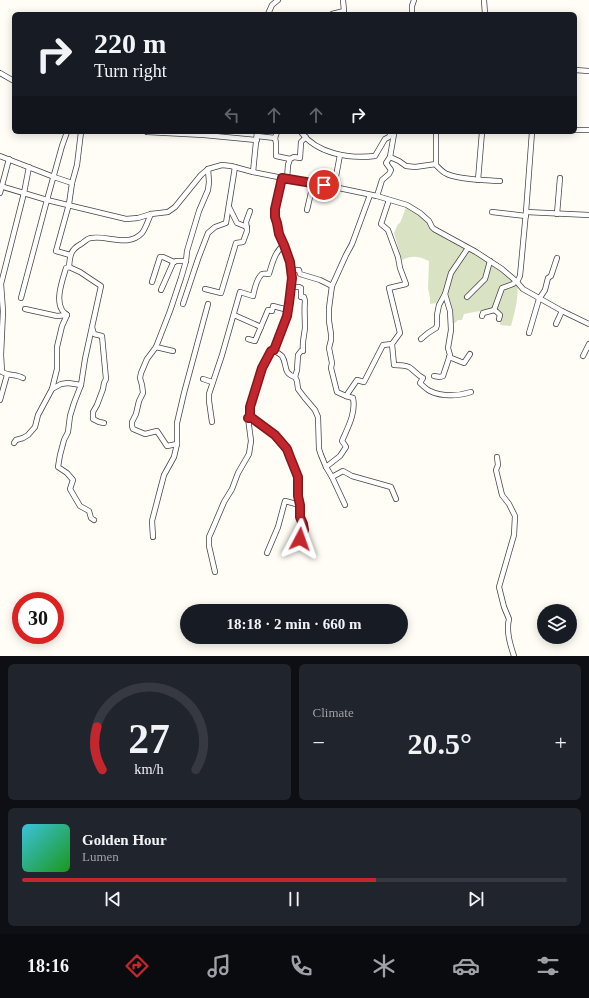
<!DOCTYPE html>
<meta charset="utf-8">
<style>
body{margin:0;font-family:"Times New Roman",serif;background:#20242c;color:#f1f3f6;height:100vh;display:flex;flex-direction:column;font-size:15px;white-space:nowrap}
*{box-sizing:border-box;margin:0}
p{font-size:13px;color:#9ea1a6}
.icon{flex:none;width:22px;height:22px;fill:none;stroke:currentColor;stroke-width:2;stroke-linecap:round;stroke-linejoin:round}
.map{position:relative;height:656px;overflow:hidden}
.details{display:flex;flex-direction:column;gap:8px;padding:8px;background:#0d0f14;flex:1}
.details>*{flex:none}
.guide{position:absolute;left:12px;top:12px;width:565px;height:122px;border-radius:6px;box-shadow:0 2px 10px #0003;background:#171b24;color:#f1f3f6;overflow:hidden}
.tools{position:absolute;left:537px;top:604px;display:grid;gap:8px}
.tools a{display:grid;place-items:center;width:40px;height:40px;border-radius:50%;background:#171b24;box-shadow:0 2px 10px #0003;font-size:20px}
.speed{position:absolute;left:12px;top:592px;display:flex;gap:8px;font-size:20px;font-weight:700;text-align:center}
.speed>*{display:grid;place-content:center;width:52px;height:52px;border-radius:50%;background:#171b24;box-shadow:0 2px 10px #0003;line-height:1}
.speed .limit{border:6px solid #d22;background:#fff;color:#111}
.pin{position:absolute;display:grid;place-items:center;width:34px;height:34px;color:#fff;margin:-17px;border:2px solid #fff;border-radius:50%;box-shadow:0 1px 4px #0007}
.me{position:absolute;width:44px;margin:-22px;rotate:4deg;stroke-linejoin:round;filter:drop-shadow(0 0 3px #0008)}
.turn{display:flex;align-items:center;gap:14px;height:84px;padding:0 16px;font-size:18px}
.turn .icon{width:52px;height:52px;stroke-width:2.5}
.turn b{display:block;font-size:28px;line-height:34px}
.lanes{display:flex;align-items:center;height:38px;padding:0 16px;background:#0003;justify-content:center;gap:20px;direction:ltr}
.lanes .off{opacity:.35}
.big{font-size:30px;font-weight:800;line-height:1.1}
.details .tile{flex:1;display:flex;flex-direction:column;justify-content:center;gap:6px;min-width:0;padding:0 14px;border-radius:6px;background:#20242c}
.details .dial{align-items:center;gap:0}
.dial svg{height:104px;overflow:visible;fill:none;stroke:#363941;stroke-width:7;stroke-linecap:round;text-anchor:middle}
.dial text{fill:#f1f3f6;stroke:none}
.song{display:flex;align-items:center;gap:12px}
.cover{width:48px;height:48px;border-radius:6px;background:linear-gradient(135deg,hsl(190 70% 55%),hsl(120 70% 35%))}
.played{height:4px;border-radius:2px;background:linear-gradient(90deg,#c4262e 65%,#363941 65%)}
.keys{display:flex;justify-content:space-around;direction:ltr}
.heat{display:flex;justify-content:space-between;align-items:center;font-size:22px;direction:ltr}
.details .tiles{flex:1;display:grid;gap:8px;grid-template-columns:1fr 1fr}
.tile:last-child{grid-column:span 2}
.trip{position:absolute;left:180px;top:604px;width:228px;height:40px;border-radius:20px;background:#171b24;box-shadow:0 2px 10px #0003;font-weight:800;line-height:40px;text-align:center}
.menu{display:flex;height:64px;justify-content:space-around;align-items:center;background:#090b0e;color:#9ea1a6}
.menu .icon{width:28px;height:28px}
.menu .current{color:#c4262e}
.menu b{font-size:18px;color:#f1f3f6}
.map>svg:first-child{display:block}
.cemetery{fill:#d9e3c4}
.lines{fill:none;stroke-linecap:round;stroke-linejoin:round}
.minor-casing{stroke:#444;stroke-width:6}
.minor{stroke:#fff;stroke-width:4.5}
.route-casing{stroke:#7f191e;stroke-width:10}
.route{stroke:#c4262e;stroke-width:7}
</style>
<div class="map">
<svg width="589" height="656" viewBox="0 0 589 656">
<rect width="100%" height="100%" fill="#fffdf5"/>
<path class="cemetery" d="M407 205 420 213 432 227 476 252 517 282C519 297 515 312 511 326L500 325 501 317C488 308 479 311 464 314L462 320H458L455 323H451L447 291H443L436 303 430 304V298L428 288 429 261C418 256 413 255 402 260L394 233 398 224 400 223Z"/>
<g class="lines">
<g class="minor-casing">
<g id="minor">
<polyline points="484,0 485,14"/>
<polyline points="268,14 272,5 278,0"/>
<polyline points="332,14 344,11 343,0"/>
<polyline points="412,14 412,6 414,0"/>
<polyline points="575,70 589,71"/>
<polyline points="0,73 14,81"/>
<polyline points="575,130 589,130"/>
<polyline points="147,132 204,135 257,140"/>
<path d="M301 132C317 154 350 159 375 156L385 139 389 137 391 132"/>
<polyline points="393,132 394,134 390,157 399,161 406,166 415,167 436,164 436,132"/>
<polyline points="257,136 275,138 277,132"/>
<polyline points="275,138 276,143 276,156 290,159"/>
<polyline points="0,156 54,177 72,183"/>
<path d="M435 164C439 168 442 172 447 174 459 180 487 180 500 181"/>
<polyline points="253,172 257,132"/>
<polyline points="287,179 288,165 290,159 294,157 300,158 301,142 306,137"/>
<polyline points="478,180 482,132"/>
<polyline points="0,186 47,200 126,219 138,218 151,214 168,212 175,207 201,175 208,169 222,165 231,166 253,172 313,184 334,187 377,196 407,205 420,213 429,221 432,227 434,229 476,252 502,269 516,281 523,289 562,311 589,324"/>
<polyline points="334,187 340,155"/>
<polyline points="0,193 9,159"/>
<polyline points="377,196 382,180 389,174 391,170 386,163 390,157"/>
<path d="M389 200 381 224 388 230 398 257 400 268 406 284 389 288 400 333 392 344 394 365C399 365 404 365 409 367 414 370 417 375 423 378L420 383C423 386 426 389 430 391 442 397 459 396 471 392"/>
<polyline points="229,207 237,223 247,227"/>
<polyline points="307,210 313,184"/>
<polyline points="492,212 526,216"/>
<polyline points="526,212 589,215"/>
<polyline points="557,214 560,178"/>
<polyline points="70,255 56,251 69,204 72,183 77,165 81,132"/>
<polyline points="69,267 80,272 101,286 92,327 94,334 102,336 106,379 104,383 103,389 97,405 93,412 93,419 99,422 104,423"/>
<polyline points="291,270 299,270 300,274 320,280 332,286"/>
<polyline points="152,282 160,257 163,257 174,262"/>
<polyline points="517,282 520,276 526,212 532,132"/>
<path d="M291 287H299L301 288V297H304L305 301C304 310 305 319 305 328 304 336 302 343 303 351H301L298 355 297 370 295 377"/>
<polyline points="205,289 221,293 236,243 243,242 247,231 246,222 250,211"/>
<polyline points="161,290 173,263 176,261 186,261"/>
<polyline points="467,297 485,279 490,261"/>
<polyline points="21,298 47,200 62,146 67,132"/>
<polyline points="183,304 198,259 208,233 215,227 226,223 235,167"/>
<polyline points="25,309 57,316 67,315"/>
<polyline points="494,310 502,288 513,284 516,281"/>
<polyline points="234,315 261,327"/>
<polyline points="482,316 483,313 494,310 497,312 500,315 499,319"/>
<polyline points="556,324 562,311"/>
<polyline points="92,327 85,359 81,385 74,403 70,416 68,432 64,440 60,455 58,467 67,473 73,480 70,489 80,506 89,511 91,518 94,520"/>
<polyline points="529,333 539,299 545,290 548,278 551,276 557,258"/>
<polyline points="248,339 255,341 268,310 272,311 273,306 288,310"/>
<polyline points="421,339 428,333 436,328 437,325 437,315 439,305 445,294"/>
<polyline points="156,347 173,351"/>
<path d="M274 350C276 352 280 354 282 356 288 365 282 373 295 377L297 381 298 389 304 397 315 410 318 417 319 449 321 455 326 467 340 456 346 447C345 444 343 443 342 441 348 427 356 413 353 398L346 396 337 392 331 368 332 363 329 348 331 340V334L329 321V308L331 293 332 286 346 255 352 244 370 195"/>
<polyline points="583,356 589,344"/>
<polyline points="449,357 464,363 470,354"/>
<polyline points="434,376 440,377 443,376 450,355 448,348 451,330 450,311 445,294 451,273 468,248"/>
<path d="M23 378C16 374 9 376 2 372L1 355 3 311 1 284 24 193 29 167"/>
<polyline points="203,379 212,382"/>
<polyline points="52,389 61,384 68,383 81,385"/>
<polyline points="346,396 357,380 364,382 383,345 392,344"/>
<polyline points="0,400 7,375"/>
<polyline points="248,418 252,418 275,435 287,449 290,457 297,477 298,496 300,505 300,517 303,524 304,530 300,539"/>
<path d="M212 422 209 401V394L222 355 240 292 253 296C254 291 257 278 262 274 263 273 267 274 269 274 272 264 275 251 284 245"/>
<path d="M14 443 16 440 23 438 28 435 35 427 38 415 52 389 57 369V347L62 326 67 315C65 313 63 312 62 310 55 299 63 279 66 268L69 267C70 256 70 250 81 244 84 242 88 238 91 238 108 235 128 248 142 233 146 228 148 220 151 214"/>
<polyline points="177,444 167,446 157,431 145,434 133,429 132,426 132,422 136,414 139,401 143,393 142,385 140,378 141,373 147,359 156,347 170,311 181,278 186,261 187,251 199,211 208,190 209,182 208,169"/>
<path d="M497 457 498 465 496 470 502 495 509 504 515 516 514 535 499 587 504 607 509 619C506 631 510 644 514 656"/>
<polyline points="326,467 332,477 345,505"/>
<polyline points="332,477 343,471 352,476 391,487 396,499"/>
<polyline points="153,537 152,521 159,494 164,475 174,457 177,444 177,423 184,393 208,304"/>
<polyline points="267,553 278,527 285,501 300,505"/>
<path d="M215 572 209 546V537L213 528 224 502 232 489 238 473 249 454 251 441 248 418 250 416V407L262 368 266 359 271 351 274 350C280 335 287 319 289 303 290 300 289 297 290 294 290 288 293 282 292 276 290 255 279 237 275 217 273 206 280 189 282 178"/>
</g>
</g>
<use href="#minor" class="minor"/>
</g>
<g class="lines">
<g class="route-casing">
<polyline id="route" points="300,539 304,530 303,524 300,517 300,505 298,496 298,477 290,457 287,449 275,435 252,418 248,418 250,416 250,407 262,368 271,351 274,350 287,316 289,303 290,295 292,278 290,262 284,245 279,234 277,223 275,217 275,209 282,178 324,185"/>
</g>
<use href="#route" class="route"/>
</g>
</svg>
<div class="tools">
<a><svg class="icon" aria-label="layers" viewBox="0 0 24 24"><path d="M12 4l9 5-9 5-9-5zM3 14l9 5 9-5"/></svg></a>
</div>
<div class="speed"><div class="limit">30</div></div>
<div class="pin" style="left:324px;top:185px;background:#d93025"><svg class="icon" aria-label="arrive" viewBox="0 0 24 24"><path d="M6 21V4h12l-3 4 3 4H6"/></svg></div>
<svg class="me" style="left:300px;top:539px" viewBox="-20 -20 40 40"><path d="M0-17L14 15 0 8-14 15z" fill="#c4262e" stroke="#fff" stroke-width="4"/></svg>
<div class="trip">18:18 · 2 min · 660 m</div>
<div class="guide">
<div class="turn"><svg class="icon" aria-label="right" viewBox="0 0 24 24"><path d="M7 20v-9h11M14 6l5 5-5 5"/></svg><div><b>220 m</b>Turn right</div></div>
<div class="lanes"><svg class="icon off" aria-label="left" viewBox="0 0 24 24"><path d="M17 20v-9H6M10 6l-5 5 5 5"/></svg><svg class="icon off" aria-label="ahead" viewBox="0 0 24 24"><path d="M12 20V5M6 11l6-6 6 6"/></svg><svg class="icon off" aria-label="ahead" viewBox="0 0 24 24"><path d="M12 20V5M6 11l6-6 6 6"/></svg><svg class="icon" aria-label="right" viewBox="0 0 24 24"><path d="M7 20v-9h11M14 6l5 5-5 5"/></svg></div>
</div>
</div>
<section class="details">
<div class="tiles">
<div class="tile dial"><svg viewBox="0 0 100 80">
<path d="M14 69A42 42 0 1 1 86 69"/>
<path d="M14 69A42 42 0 0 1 10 36" stroke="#c4262e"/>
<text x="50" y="56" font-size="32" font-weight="700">27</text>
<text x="50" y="72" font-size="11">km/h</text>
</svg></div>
<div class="tile"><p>Climate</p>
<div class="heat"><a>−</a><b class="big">20.5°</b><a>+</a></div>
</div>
<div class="tile">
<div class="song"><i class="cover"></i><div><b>Golden Hour</b><p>Lumen</p></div></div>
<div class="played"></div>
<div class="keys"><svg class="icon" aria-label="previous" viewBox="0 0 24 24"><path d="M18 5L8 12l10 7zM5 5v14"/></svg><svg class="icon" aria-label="pause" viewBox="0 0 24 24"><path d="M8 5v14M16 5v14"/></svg><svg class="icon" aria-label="next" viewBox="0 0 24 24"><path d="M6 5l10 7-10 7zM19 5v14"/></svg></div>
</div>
</div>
</section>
<nav class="menu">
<b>18:16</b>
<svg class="icon current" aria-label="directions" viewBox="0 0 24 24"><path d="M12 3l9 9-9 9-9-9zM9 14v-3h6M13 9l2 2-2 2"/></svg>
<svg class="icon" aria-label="music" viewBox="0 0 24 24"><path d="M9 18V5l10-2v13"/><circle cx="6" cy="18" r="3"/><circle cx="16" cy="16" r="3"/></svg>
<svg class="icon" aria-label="phone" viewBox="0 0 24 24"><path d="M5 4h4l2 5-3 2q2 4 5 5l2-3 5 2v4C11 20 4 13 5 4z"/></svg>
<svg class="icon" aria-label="climate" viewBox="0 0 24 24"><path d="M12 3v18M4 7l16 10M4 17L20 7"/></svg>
<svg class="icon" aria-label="car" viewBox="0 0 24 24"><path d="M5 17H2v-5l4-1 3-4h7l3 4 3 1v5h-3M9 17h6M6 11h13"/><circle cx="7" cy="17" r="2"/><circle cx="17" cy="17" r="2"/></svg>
<svg class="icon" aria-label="filters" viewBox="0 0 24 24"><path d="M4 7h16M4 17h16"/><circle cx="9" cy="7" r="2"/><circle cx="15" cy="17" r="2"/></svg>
</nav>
